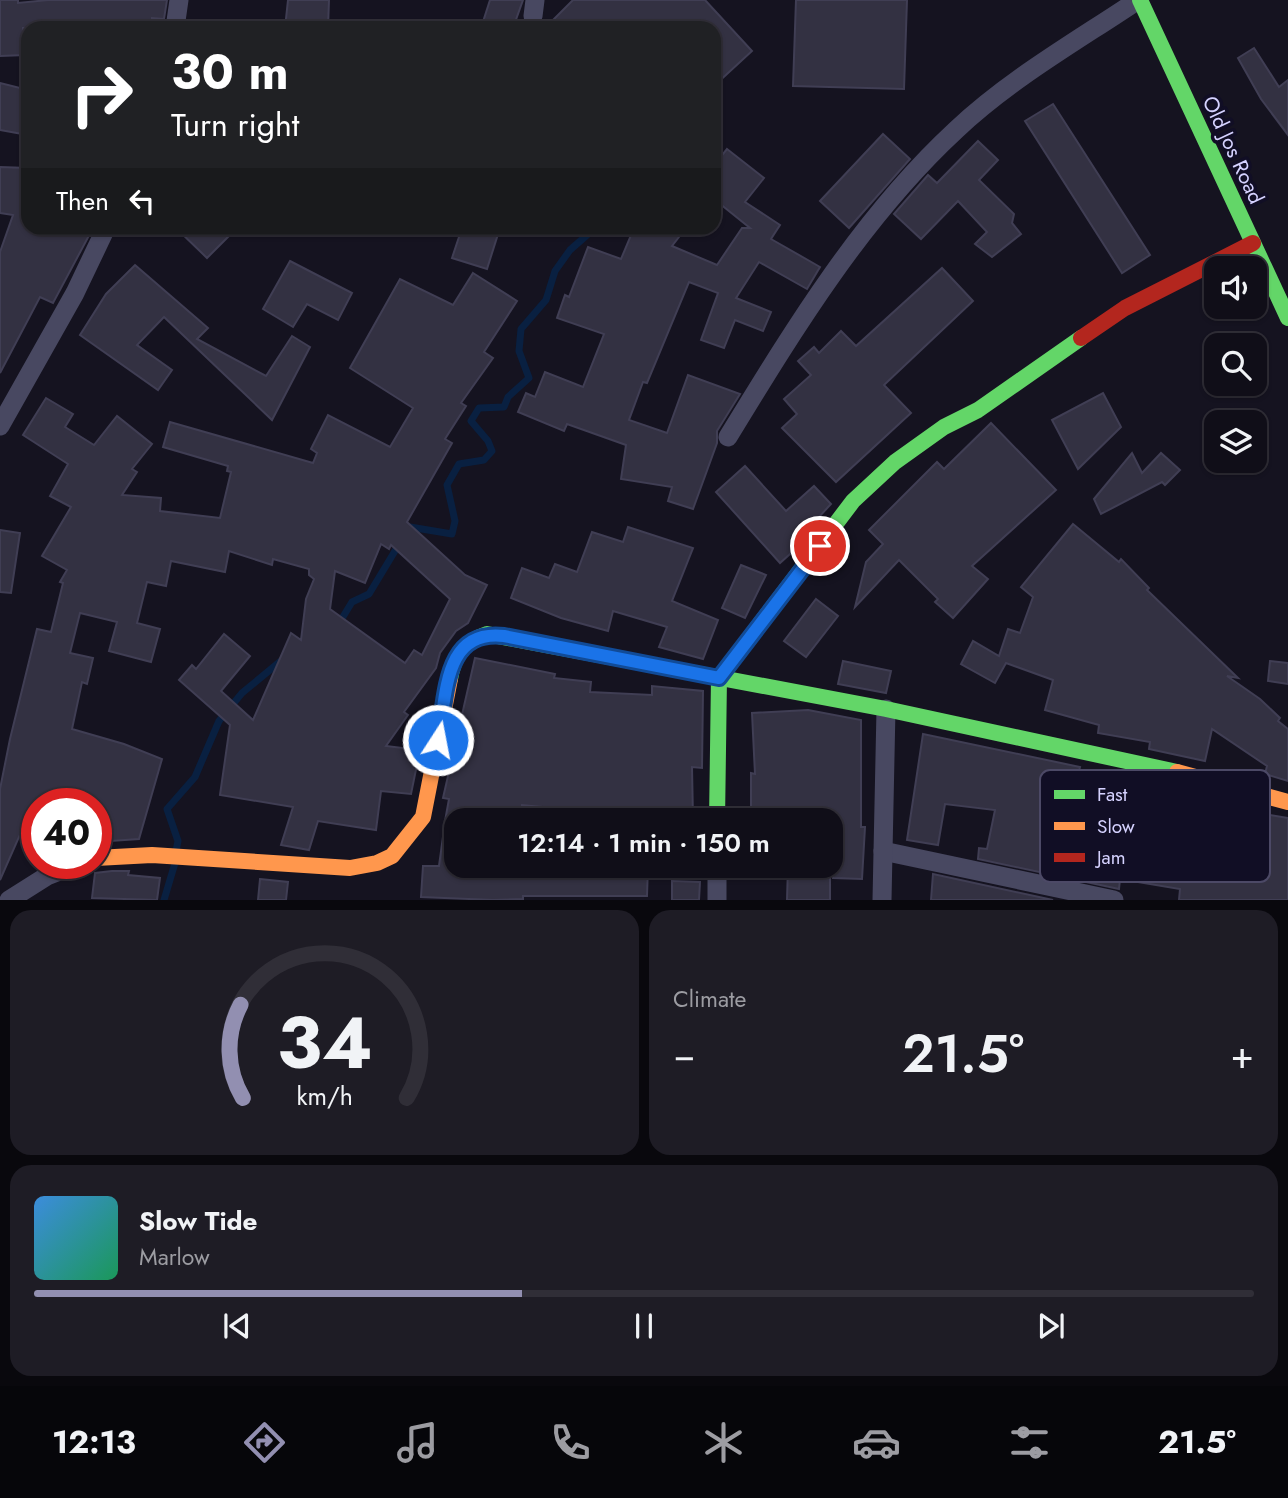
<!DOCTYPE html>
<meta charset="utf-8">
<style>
body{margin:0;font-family:Jost,sans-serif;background:#1e1c25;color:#f1f3f6;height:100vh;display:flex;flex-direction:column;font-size:26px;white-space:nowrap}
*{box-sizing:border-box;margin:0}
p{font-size:23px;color:#9c9ca2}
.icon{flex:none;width:38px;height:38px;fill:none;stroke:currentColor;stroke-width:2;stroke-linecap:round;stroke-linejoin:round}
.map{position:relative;height:900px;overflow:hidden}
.side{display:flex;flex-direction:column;gap:10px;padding:10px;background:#09080d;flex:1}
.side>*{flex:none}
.top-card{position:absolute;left:21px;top:21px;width:700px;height:214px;border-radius:21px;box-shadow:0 2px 5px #0004,0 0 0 2px #302e37;background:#202124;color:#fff;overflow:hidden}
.tools{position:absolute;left:1204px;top:256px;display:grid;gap:14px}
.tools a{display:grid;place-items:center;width:63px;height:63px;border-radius:14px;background:#100e18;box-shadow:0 2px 5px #0004,0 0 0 2px #302e37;font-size:35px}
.speed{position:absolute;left:21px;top:788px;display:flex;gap:14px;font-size:35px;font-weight:700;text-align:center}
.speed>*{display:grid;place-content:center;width:91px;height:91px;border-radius:50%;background:#100e18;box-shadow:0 2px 5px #0004,0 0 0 2px #302e37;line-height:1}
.speed .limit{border:10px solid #d22;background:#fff;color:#111}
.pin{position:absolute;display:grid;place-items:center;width:60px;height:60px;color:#fff;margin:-30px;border:4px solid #fff;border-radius:50%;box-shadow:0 2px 7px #0007}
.me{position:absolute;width:77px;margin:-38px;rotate:11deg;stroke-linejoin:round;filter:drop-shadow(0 0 5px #0008)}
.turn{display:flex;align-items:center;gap:24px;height:147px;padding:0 35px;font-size:32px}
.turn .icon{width:91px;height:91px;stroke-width:2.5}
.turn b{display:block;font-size:49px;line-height:60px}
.then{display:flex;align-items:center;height:66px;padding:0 35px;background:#0003;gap:14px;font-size:26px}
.big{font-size:52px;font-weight:600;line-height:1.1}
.side .tile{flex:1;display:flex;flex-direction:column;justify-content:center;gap:10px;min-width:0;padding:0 24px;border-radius:21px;background:#1e1c25}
.side .dial{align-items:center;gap:0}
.dial svg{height:182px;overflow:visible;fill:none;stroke:#302e37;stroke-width:7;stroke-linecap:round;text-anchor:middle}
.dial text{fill:#f1f3f6;stroke:none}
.song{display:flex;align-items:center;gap:21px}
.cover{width:84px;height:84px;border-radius:10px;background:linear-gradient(135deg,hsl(210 70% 55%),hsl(150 70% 35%))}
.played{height:7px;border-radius:4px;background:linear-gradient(90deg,#928fb1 40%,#302e37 40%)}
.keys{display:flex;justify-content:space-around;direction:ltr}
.heat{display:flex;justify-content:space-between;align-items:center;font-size:38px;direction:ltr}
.side .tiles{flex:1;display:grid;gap:10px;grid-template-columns:1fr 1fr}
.tile:last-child{grid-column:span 2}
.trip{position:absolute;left:444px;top:808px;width:399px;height:70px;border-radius:21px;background:#100e18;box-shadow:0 2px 5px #0004,0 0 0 2px #302e37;font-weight:600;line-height:70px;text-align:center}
.menu{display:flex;height:112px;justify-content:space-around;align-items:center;background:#06060a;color:#9c9ca2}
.menu .icon{width:49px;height:49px}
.menu .on{color:#928fb1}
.menu b{font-size:32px;color:#f1f3f6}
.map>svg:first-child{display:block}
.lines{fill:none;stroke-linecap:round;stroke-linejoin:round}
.stream{stroke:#092041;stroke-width:7}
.building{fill:#333142;stroke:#403e54;stroke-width:2;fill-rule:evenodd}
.street{stroke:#484861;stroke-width:19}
.fast{stroke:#63d668;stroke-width:16}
.slow{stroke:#ff974d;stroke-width:16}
.jam{stroke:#b3261e;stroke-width:16}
.route-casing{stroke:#114b97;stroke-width:18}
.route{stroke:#1a73e8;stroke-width:12}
.labels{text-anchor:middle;stroke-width:7;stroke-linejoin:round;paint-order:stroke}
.street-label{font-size:21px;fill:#d5d2ff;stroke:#110e25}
.key{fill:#110e25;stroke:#4c4966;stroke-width:2}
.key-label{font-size:19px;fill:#d5d2ff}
</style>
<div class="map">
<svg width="1288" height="900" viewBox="0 0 1288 900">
<rect width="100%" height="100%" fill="#151320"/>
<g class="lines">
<g class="stream">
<polyline points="407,531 410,527 452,534 455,521 447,485 459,464 484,460 492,451 488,441 471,421 479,408 504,407 508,397 529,378 519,351 521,329 546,300 555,271 570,250 595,228"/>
<polyline points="338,625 352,602 369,594 401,541"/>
<polyline points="176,851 178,841 167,809 195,777 219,721 242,693 282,660"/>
<polyline points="164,900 175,863"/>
</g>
</g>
<g class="building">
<polygon points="0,0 18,0 18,3 48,0 167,0 164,19 152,18 152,28 23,28 25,55 0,56"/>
<polygon points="288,0 329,0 328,28 285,28"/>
<polygon points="490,0 523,0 513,28 481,28"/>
<polygon points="573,0 705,0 752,51 714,86 714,28 545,28"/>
<polygon points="796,0 907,0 904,89 793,86"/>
<polygon points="1254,48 1279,87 1288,80 1288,135 1261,99 1238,58"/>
<polygon points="0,83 28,90 28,135 0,130"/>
<polygon points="1053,104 1150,255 1122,273 1025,121"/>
<polygon points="883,134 910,159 849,228 820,201"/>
<polygon points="978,141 998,160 979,180 1014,214 1012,223 1021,234 992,257 975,244 987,232 958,201 921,239 894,214 928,175 937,183"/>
<polygon points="727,149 764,178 745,202 780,225 771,239 820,267 807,289 759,262 736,298 771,312 763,331 735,320 724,348 701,340 718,293 689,282 647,383 643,382 629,420 667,433 688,375 740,394 717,431 717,443 693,509 668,501 672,487 621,479 626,445 567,424 564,431 518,412 526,393 535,397 545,372 583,387 604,334 557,318 565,295 569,297 588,247 621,259 634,228 686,228 672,246 717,265 742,228 750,228 714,199 714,165"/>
<polygon points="0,167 28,168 28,228 58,235 61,228 93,228 53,303 40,297 0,373 0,252 13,215 0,213"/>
<polygon points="176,228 237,228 207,258"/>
<polygon points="462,228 487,228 499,231 487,269 452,258"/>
<polygon points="290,261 352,293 338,320 307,304 293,327 263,309"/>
<polygon points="135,265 208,328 197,339 266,376 292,336 310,347 272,420 164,317 137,345 172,370 158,390 80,335 106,294"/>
<polygon points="942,268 973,301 884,385 911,413 836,482 782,428 797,414 784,399 811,375 798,361 814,347 819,353 841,331 856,346"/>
<path d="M473 273 517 301 484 352 493 358 461 403 466 406 445 439 452 443 407 522 465 575 487 585 468 623 456 631 440 653 436 668 404 712 408 715 386 746 420 750 411 794 381 791 376 830 318 821 309 850 281 845 293 807 220 795 230 725 179 680 192 665 196 669 224 634 250 656 221 691 253 720 291 633 301 640 306 599 314 579 309 575V569L273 559 272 565 229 551 225 572 171 561 166 586 147 582 137 623 160 629 151 662 109 651 117 622 80 613 70 653 93 658 87 684 82 682 72 729 124 744 162 759 139 839 96 842V803H37V832L22 830 0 880V789L10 739 37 629 51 632 63 583 60 582 67 570 42 556 71 507 50 496 68 464 23 435 46 398 73 414 65 427 94 445 117 416 152 444 132 469 137 472 122 495 161 498 160 511 220 518 231 472 227 471 228 466 163 447 170 422 313 463 317 453 311 449 328 415 390 447 413 408 350 368 400 279 453 305ZM381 544 389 549 391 545 450 599 422 655 414 650 405 663 330 609 335 571 365 583Z"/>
<polygon points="1103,393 1121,427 1078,469 1052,420"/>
<polygon points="991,423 1056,490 972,566 988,579 953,618 935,602 938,599 899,560 855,607 866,562 883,544 869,530 937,462 944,469"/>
<polygon points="1132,453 1142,473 1161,453 1180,470 1165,485 1162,482 1101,514 1094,499"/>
<polygon points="745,466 786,511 814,486 831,504 805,532 808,535 800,545 780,563 716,492"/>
<polygon points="1073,524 1119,562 1121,559 1149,588 1147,590 1238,678 1227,676 1260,699 1280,718 1278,721 1288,729 1288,781 1265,774 1267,766 1212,729 1205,761 1149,749 1150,742 1098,733 1099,725 1045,710 1053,680 1006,663 995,683 961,664 973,641 999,656 1008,629 1020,633 1033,597 1021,587"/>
<polygon points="628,527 693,548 672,601 718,620 703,659 659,647 667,627 613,611 608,631 561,618 511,598 522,568 549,578 555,564 577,572 592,532 623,542"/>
<polygon points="0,530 20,533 11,593 0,592"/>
<polygon points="741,565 766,575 745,618 722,608"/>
<polygon points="816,599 838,616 806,657 784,641"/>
<polygon points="475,658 555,674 554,678 591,682 590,692 652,695 652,686 703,691 702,768 692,767 693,819 596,821 563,816 563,809 522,805 520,821 445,821 449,799 443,798"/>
<polygon points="843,661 891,671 886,693 838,684"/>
<polygon points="1270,661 1288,663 1288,684 1268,681"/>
<polygon points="808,710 861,720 861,827 865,827 862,879 833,878 837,823 751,821 751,773 755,774 752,713"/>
<polygon points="923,734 1080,767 1079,771 1139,781 1138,786 1180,789 1189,791 1189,799 1242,806 1246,807 1245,811 1288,818 1288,900 1179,900 1180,889 1120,879 1119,889 978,859 979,848 987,849 995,810 945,804 938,845 907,840"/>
<polygon points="445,822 457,823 457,867 501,870 501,866 648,866 647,896 523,896 523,899 493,900 421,897 423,866 439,866"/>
<polygon points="788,866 830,866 830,900 787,900"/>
<polygon points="112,871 129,871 128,875 160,878 157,900 92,898 95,873"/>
<polygon points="933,874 1053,900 931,900"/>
<polygon points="260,879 288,882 286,900 258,900"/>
<polygon points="672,881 700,882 699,900 672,900"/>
</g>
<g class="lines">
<g class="street">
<polyline points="533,16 535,0"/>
<polyline points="175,28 179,0"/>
<polyline points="0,426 75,293 106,228"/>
<path d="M728 437C794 329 862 217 956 130 1010 79 1077 41 1138 0"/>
<polyline points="883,851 1114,900"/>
<polyline points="9,900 47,876 80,863"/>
<polyline points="717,900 717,866"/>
<polyline points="882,900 886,709"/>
</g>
<g class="fast">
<polyline points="1140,0 1288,318"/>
<path d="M450 679C454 655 464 642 487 634L886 709 1177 772"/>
<polyline points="717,821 719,678 853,501 895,462 944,427 978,410 1081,338"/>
</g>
<g class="slow">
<polyline points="1177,772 1288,802"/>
<polyline points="96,858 152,855 350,868 377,863 392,856 423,817 450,679"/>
</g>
<polyline class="jam" points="1081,338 1125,308 1253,243"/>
</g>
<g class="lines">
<g class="route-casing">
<path id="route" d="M438 740C447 695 443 629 504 636L719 678 820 546"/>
</g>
<use href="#route" class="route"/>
</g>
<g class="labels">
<g class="street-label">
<text transform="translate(1233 150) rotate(65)" y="7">Old Jos Road</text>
</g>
</g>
<rect x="1040" y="770" width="230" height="112" rx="10" class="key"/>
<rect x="1054" y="790" width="31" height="9" fill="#63d668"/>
<rect x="1054" y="822" width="31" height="8" fill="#ff974d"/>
<rect x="1054" y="853" width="31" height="9" fill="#b3261e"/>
<g class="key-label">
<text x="1097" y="801">Fast</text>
<text x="1097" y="833">Slow</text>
<text x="1097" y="864">Jam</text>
</g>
</svg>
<div class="tools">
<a><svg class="icon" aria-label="sound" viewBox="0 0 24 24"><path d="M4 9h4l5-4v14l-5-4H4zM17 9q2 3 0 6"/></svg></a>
<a><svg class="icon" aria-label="search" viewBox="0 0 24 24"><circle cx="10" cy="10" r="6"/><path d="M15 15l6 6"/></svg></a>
<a><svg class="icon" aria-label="layers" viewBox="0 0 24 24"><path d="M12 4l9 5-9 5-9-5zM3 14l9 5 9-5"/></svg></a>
</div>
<div class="speed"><div class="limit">40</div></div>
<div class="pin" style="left:820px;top:546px;background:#d93025"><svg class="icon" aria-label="arrive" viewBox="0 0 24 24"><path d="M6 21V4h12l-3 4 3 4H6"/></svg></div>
<svg class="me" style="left:438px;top:740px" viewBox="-20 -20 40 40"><circle r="17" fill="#1a73e8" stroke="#fff" stroke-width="3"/><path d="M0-11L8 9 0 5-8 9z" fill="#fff"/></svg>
<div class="trip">12:14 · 1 min · 150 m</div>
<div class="top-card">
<div class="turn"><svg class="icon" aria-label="right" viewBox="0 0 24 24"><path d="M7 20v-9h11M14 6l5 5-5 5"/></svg><div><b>30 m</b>Turn right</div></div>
<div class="then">Then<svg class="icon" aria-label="left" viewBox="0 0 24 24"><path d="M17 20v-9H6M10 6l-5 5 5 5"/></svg></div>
</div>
</div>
<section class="side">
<div class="tiles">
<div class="tile dial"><svg viewBox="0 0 100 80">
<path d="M14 69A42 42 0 1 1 86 69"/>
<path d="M14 69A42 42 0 0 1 13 28" stroke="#928fb1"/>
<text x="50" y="56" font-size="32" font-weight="700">34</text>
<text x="50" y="72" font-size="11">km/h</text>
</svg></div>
<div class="tile"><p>Climate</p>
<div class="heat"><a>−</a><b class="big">21.5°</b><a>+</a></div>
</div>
<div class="tile">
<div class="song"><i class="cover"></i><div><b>Slow Tide</b><p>Marlow</p></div></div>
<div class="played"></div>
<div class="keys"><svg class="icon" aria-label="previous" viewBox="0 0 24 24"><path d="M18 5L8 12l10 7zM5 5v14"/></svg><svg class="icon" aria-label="pause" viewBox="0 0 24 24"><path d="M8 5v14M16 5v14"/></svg><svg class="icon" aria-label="next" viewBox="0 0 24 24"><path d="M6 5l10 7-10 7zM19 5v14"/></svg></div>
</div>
</div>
</section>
<nav class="menu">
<b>12:13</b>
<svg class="icon on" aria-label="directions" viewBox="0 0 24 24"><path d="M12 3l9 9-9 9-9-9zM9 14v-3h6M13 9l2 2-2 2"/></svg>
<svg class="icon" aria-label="music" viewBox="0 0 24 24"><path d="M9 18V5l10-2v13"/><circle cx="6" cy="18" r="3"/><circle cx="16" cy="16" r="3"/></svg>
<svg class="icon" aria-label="phone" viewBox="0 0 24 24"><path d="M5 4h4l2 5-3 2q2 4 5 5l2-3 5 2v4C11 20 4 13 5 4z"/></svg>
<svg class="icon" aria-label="climate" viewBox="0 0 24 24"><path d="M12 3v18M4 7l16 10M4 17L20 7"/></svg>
<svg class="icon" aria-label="car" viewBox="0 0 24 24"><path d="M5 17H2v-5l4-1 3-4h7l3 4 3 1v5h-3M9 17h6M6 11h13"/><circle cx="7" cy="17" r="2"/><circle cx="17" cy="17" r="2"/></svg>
<svg class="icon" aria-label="filters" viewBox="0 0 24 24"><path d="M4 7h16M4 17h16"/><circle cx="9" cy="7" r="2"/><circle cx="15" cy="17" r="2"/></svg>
<b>21.5°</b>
</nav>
